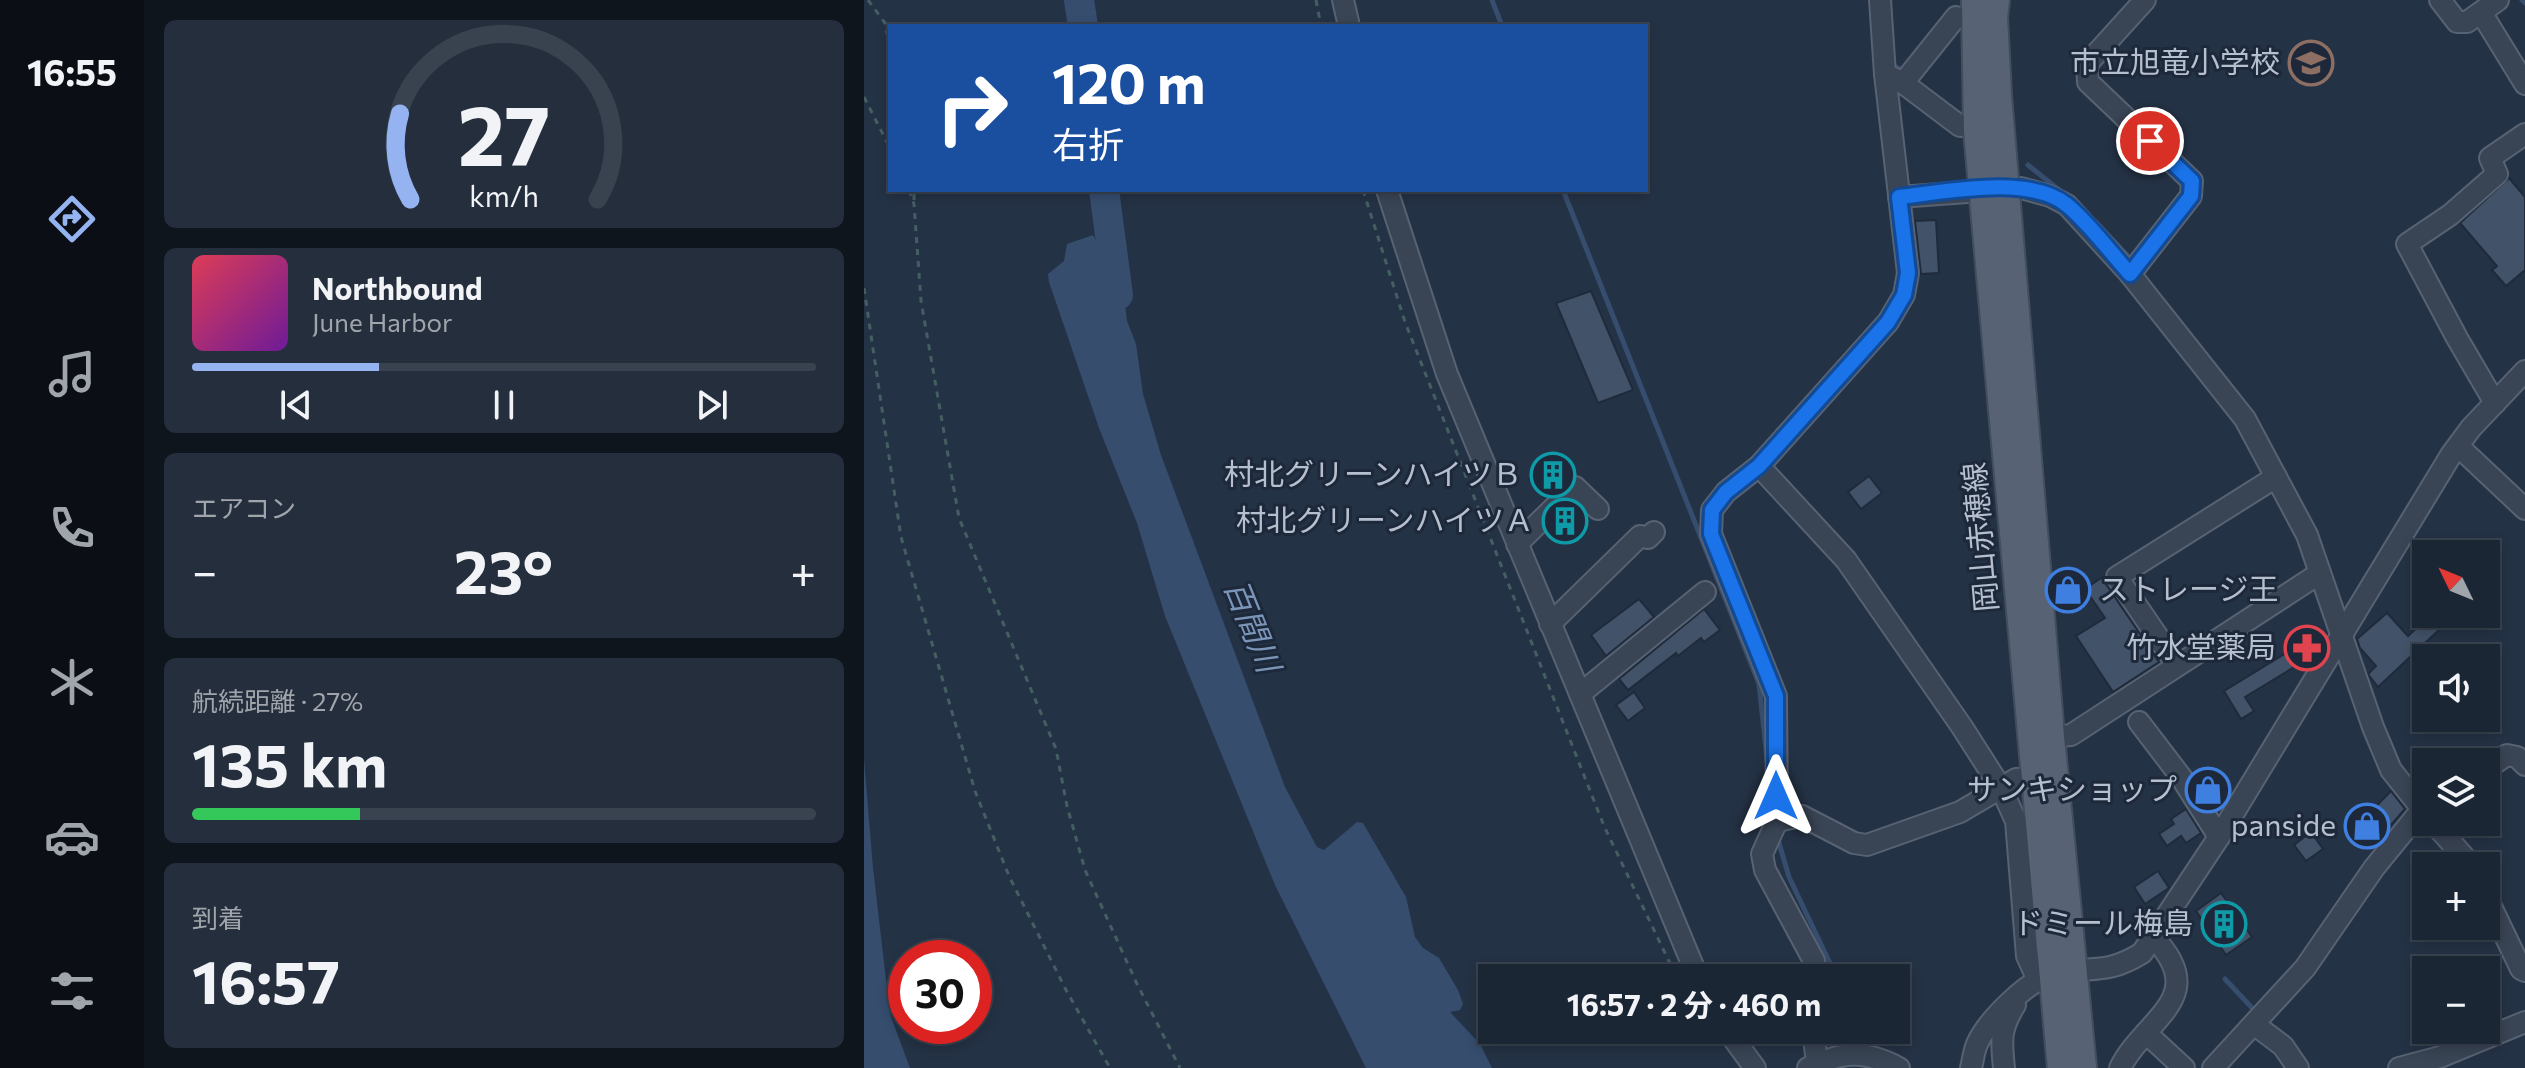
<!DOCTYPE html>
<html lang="ja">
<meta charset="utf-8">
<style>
body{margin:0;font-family:Commissioner,"Noto Sans JP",sans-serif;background:#242e3c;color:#f1f3f6;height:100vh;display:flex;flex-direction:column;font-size:30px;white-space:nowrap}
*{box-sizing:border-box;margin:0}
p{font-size:26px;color:#a0a5ac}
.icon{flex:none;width:44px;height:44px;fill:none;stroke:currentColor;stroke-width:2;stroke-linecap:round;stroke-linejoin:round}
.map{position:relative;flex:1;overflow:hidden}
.sheet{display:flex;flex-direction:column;gap:20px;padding:20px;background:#0f151d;width:720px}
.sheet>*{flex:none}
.banner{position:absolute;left:24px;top:24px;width:760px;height:168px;border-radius:0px;box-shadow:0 4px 12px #0003,0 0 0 2px #39434f;background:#1a4fa0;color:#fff;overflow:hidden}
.needle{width:52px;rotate:313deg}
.fabs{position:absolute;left:1548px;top:540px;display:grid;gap:16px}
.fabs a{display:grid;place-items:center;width:88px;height:88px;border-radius:0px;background:#1b2634;box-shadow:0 4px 12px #0003,0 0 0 2px #39434f;font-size:40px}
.speed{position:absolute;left:24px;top:940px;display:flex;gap:16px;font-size:40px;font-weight:700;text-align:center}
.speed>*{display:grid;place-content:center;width:104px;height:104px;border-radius:50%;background:#1b2634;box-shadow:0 4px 12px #0003,0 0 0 2px #39434f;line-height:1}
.speed .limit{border:12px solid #d22;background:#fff;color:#111}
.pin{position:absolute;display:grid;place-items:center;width:68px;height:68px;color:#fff;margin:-34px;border:4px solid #fff;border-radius:50%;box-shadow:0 2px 8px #0007}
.me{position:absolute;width:88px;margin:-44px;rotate:0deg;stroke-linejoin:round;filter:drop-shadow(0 0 6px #0008)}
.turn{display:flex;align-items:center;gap:28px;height:168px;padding:0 32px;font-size:36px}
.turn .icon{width:104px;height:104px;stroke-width:2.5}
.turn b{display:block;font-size:56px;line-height:68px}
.big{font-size:60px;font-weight:700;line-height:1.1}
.sheet .tile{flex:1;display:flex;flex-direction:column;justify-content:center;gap:12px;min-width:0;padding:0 28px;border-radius:12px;background:#242e3c}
.sheet .dial{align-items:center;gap:0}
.dial svg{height:208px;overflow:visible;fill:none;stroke:#39434f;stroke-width:7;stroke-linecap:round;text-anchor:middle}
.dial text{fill:#f1f3f6;stroke:none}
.song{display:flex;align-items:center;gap:24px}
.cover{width:96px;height:96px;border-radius:12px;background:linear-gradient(135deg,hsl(350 70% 55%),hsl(280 70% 35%))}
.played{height:8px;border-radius:4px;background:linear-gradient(90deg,#95b2f1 30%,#39434f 30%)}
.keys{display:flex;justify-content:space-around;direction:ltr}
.heat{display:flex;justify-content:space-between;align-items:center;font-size:44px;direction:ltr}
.charge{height:12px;border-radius:6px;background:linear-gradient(90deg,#34c759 27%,#39434f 0)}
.trip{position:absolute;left:614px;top:964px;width:432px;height:80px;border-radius:0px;background:#1b2634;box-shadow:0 4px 12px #0003,0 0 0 2px #39434f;font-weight:700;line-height:80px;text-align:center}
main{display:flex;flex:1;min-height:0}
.menu{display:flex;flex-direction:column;width:144px;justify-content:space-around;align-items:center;background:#0b0f15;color:#a0a5ac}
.menu .icon{width:56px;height:56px}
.menu .selected{color:#95b2f1}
.menu b{font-size:36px;color:#f1f3f6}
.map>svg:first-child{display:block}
.water{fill:#364d6e}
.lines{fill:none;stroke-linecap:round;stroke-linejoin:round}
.stream{stroke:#364d6e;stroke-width:5}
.river{stroke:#364d6e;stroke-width:30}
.building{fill:#425268;stroke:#1f2b3c;stroke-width:2}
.minor-casing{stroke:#576272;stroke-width:24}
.major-casing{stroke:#424d5e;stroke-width:30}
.path{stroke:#445f62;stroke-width:3;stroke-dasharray:6 6;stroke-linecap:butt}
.minor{stroke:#394454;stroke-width:20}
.major{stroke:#576374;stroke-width:26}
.route-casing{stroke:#114b97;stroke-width:20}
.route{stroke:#1a73e8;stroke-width:14}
.labels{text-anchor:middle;stroke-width:6;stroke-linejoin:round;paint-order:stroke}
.poi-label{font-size:30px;fill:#b6bfce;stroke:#1d293a;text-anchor:end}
.street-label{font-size:30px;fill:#b6bfce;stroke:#1d293a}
.water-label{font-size:32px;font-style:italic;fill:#7b95b8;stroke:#1d293a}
</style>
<main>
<nav class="menu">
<b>16:55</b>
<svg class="icon selected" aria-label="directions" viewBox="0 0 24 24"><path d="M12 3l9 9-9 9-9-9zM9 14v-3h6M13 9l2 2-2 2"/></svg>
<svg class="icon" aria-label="music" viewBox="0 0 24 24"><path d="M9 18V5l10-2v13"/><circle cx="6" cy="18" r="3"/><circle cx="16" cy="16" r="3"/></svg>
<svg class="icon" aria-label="phone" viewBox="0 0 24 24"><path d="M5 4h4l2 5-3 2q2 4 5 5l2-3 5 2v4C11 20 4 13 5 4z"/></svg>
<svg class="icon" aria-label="climate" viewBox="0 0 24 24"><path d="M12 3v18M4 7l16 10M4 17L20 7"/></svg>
<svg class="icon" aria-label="car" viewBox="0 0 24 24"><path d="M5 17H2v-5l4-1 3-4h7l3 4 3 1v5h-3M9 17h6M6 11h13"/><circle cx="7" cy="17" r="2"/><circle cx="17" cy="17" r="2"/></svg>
<svg class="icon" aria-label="filters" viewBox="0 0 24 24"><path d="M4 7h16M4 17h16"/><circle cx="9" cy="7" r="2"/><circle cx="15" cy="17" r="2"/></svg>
</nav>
<section class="sheet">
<div class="tile dial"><svg viewBox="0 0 100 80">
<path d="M14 69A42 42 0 1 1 86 69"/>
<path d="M14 69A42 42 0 0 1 10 36" stroke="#95b2f1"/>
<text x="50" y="56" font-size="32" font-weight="700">27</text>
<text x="50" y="72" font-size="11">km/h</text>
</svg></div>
<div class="tile">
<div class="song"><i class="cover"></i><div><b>Northbound</b><p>June Harbor</p></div></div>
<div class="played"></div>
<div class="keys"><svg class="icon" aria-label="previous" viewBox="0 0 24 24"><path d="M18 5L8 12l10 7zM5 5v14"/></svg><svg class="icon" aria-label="pause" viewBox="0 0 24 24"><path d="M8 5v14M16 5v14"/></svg><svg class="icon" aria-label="next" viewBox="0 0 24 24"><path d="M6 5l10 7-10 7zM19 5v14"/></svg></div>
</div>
<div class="tile"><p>エアコン</p>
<div class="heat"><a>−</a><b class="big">23°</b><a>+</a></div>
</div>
<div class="tile"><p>航続距離 · 27%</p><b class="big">135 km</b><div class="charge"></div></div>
<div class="tile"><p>到着</p><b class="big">16:57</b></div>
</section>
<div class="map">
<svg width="1661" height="1068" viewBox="0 0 1661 1068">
<rect width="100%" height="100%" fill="#243245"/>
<g class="water">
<polygon points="229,235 239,254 255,257 263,321 272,344 279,394 297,455 421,787 453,847 460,850 493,822 499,823 542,897 551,937 559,948 575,958 594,990 599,1004 596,1010 586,1012 616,1044 628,1068 502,1068 411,885 301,616 273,523 235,428 185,282 184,274 200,261 203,244"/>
<polygon points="0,759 9,868 26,1014 46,1068 0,1068"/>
</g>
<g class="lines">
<g class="stream">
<polyline points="628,0 638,26"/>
<polyline points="1658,0 1661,3"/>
<polyline points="1024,62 1042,73"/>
<polyline points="1164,165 1200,194"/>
<polyline points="699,190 895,684 903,759"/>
<polyline points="1232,222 1263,255"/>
<polyline points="913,836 925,877 973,978"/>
<polyline points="1361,979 1390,1010"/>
<polyline points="991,1030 998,1052"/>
</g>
<g class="river">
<polyline points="215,0 219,26"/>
<polyline points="240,190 254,295"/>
</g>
</g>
<g class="building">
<polygon points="1645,178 1661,197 1661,270 1642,286 1628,270 1633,266 1596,223"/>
<polygon points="1072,220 1075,273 1057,274 1051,221"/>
<polygon points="727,291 769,390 734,403 692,303"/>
<polygon points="696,452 712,472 702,478 681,498 665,479"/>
<polygon points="1005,476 1018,493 997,509 984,492"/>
<polygon points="711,505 723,517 696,543 684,532"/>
<polygon points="1240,576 1242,584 1295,662 1249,692 1212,636 1241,618 1221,589"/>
<polygon points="775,599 790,617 742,656 727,635"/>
<polygon points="840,609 856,630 840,642 837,638 814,656 812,653 764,690 755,679"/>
<polygon points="1523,613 1544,636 1568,614 1592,614 1514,687 1504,674 1512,666 1496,648 1493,639"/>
<polygon points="1448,637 1454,649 1450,655 1381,697 1390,711 1377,719 1360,691 1427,650 1426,648"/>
<polygon points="770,692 781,708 764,721 752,705"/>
<polygon points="1527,791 1541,809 1527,825 1523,822 1505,841 1491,828"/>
<polygon points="1322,809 1337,833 1322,843 1317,836 1303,846 1295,834 1310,824 1307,819"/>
<polygon points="1447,832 1459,849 1442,861 1430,845"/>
<polygon points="1294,871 1305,888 1281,904 1270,887"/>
<polygon points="1357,893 1388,937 1362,955 1332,911"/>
</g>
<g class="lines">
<g class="minor-casing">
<g id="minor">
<polyline points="479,0 485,26"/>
<polyline points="1576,0 1593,22 1603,22 1634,0"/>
<polyline points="1618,14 1661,84"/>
<polyline points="1021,74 1039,83 1096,126"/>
<polyline points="1039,83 1092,17"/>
<polyline points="523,190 583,374 834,978"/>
<polyline points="1035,197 1157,188 1186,196 1203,205 1266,274 1381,419 1443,535 1509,727 1527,770 1562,814"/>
<polyline points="1266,274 1327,196 1328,181 1224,82 1223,64 1281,0"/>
<polyline points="1631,403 1593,338 1543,244 1586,215 1633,174 1626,158 1661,134"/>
<polyline points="1594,446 1661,509"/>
<polyline points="895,466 982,560 1098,727 1137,788 1152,821 1163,956 1174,980"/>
<polyline points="653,544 711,487 734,509"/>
<polyline points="686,624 776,536 784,538 790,532"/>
<polyline points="1313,665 1253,577 1412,477"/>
<polyline points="716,694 841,592"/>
<polyline points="1275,722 1317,777 1355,837"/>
<polyline points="1187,737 1207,735 1456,573"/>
<polyline points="1622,769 1643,755 1653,757 1661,765"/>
<polyline points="913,821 938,816 990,843 1003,845 1096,812 1152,779 1170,778"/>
<polyline points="1569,822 1608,866"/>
<polyline points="1622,896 1657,969 1661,971"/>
<polyline points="950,978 950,961 901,870 898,854 913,821 912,696 847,534 848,510 862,492 895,466 1024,322 1040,295 1044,273 1021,74 1016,0"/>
<polyline points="1391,1025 1419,1046 1434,1068"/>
<polyline points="863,1030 891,1068"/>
<polyline points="949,1030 953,1063"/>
<polyline points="1282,1033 1320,1068"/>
<path d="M944 1068C978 1051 1001 1050 1035 1068"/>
<path d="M1107 1068C1109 1060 1110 1051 1113 1044 1123 1021 1164 980 1189 974 1227 965 1241 976 1278 953L1355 837 1587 455 1607 428 1661 371"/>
<path d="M1140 1068C1137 1040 1136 1029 1151 1005"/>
<path d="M1256 1068C1281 1018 1347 998 1290 938"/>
<polyline points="1349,1068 1441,968 1510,868 1554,814 1562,809"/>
<polyline points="1535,1068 1576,1057 1661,1022"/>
</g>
</g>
<g class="major-casing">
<g id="major">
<polyline points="1111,0 1113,130 1197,1068"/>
<polyline points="1132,0 1130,17 1134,95 1187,737 1219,1068"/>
</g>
</g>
<g class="path">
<polyline points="4,0 21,23 26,48"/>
<polyline points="452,0 457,26"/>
<polyline points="0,97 26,148"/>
<polyline points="45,190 50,204 57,301 95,518 192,749 203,806 221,870 273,984 316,1068"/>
<polyline points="499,190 541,322 740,826 813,978"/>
<polyline points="50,200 50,190"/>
<polyline points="0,288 37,537 111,791 145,876 202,990 246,1068"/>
</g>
<use href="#minor" class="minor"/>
<use href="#major" class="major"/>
</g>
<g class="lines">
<g class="route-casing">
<path id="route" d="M912 796V696L847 534 848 510 862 492 895 466 1024 322 1040 295 1044 273 1035 197C1081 192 1165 174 1203 205 1226 224 1246 252 1266 274L1327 196 1328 181 1286 141"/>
</g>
<use href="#route" class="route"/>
</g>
<defs>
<g id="school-ring" transform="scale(2.3)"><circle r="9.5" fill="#1d293a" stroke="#8d6e63" stroke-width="1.5"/><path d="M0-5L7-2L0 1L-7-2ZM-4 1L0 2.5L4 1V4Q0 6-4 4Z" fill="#8d6e63"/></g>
<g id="building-ring" transform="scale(2.3)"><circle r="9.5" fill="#1d293a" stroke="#0f9aa8" stroke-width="1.5"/><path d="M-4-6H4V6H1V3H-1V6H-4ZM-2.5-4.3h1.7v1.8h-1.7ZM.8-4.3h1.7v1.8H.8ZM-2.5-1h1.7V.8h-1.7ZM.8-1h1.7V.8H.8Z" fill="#0f9aa8"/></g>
<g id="shop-ring" transform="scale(2.3)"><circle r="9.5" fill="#1d293a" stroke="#3f7fe0" stroke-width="1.5"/><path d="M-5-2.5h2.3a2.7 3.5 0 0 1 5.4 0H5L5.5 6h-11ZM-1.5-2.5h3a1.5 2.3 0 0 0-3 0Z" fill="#3f7fe0"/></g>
<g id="pharmacy-ring" transform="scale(2.3)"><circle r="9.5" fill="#1d293a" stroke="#e0444e" stroke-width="1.5"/><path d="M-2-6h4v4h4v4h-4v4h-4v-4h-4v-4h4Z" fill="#e0444e"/></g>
</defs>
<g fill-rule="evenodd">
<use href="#school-ring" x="1447" y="63"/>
<use href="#building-ring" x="689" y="475"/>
<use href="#building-ring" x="701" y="521"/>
<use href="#shop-ring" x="1204" y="590"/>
<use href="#pharmacy-ring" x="1443" y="648"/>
<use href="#shop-ring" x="1344" y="790"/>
<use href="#shop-ring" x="1503" y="826"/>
<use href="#building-ring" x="1360" y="924"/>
</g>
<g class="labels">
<g class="poi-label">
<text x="1416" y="73">市立旭竜小学校</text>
<text x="658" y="485">村北グリーンハイツＢ</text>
<text x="670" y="531">村北グリーンハイツＡ</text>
<text x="1235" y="600" text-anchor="start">ストレージ王</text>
<text x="1412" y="658">竹水堂薬局</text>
<text x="1313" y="800">サンキショップ</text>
<text x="1472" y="836">panside</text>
<text x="1329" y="934">ドミール梅島</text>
</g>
<g class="street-label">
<text transform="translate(1117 537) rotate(-95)" y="10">岡山赤穂線</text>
</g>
<g class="water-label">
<text transform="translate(388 626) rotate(68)" y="11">百間川</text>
</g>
</g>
</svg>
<div class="fabs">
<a><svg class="needle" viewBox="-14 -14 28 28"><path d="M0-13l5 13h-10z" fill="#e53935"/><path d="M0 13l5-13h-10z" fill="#a0a5ac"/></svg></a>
<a><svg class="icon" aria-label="sound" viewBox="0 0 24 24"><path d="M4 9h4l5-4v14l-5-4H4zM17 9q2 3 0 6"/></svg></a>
<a><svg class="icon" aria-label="layers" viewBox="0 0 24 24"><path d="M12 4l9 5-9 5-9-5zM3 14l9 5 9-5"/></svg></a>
<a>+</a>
<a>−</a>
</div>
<div class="speed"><div class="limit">30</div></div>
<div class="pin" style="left:1286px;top:141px;background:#d93025"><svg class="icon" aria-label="arrive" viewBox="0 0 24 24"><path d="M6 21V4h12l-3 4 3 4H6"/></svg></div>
<svg class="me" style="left:912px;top:796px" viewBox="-20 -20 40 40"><path d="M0-17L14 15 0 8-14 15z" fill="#1a73e8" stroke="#fff" stroke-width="4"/></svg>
<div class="trip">16:57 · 2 分 · 460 m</div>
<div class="banner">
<div class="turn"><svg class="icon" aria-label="right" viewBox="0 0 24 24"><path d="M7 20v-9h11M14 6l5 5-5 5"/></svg><div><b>120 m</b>右折</div></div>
</div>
</div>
</main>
